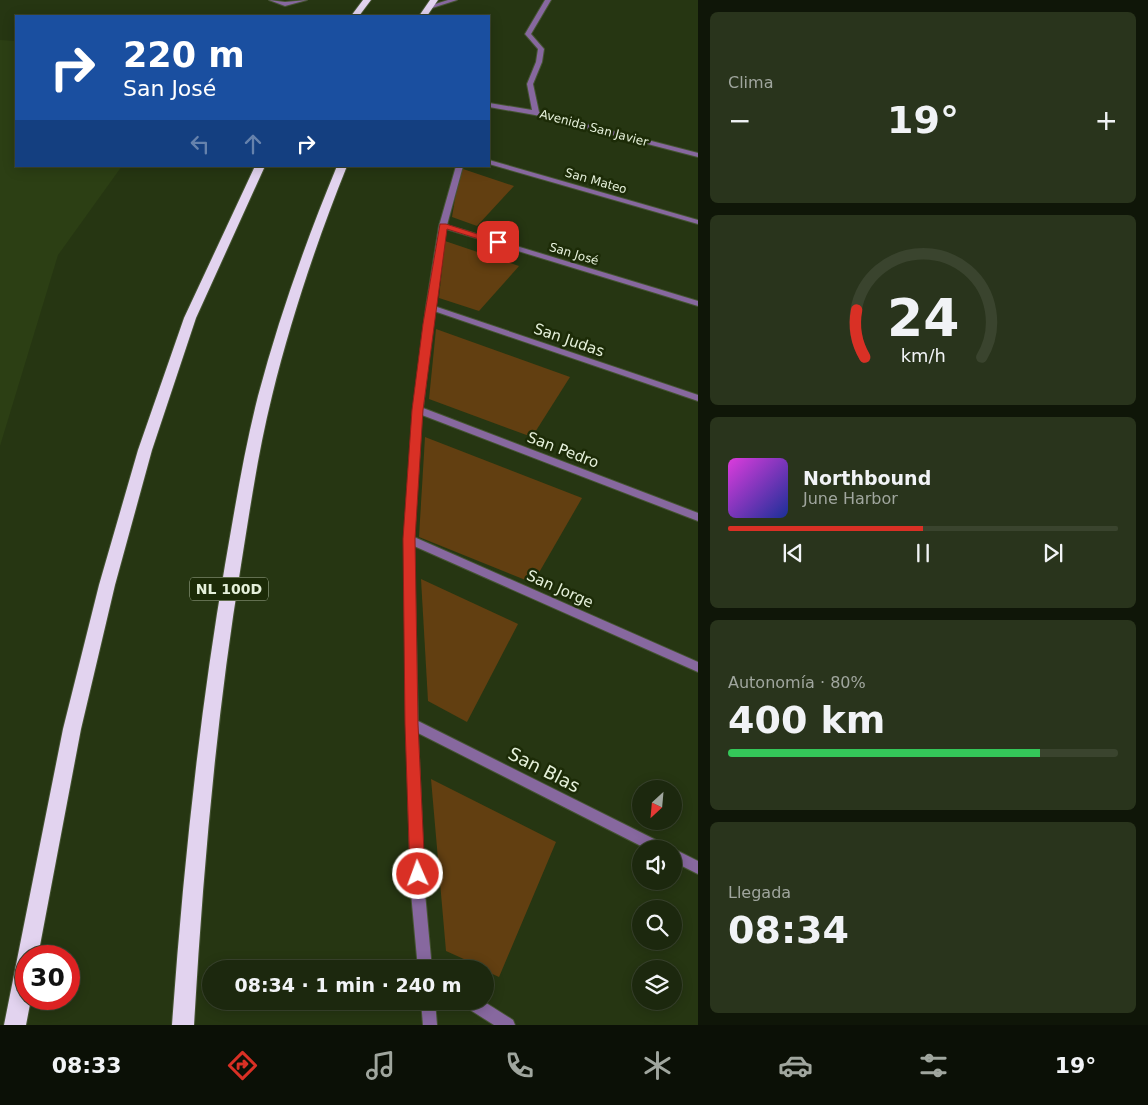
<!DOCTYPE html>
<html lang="es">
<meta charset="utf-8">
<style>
body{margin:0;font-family:"DejaVu Sans",sans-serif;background:#29341c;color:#f1f3f6;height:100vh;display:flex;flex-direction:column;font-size:19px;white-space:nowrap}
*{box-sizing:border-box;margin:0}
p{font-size:16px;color:#a0a69e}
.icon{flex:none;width:28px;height:28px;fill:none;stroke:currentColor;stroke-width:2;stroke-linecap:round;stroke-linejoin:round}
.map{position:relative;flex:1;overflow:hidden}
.side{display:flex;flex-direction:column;gap:12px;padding:12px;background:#0f1608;width:450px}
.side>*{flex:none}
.top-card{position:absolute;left:15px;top:15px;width:475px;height:152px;border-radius:0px;box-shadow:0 2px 12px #0003,0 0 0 1px #3a442e;background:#1a4fa0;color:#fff;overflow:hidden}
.needle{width:32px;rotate:206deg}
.fabs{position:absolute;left:632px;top:780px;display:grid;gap:10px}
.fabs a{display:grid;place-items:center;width:50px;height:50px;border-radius:50%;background:#1c280e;box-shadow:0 2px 12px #0003,0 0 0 1px #3a442e;font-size:25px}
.speed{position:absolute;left:15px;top:945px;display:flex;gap:10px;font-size:25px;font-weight:700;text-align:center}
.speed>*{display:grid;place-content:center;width:65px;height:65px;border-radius:50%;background:#1c280e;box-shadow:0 2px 12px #0003,0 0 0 1px #3a442e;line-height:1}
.speed .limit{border:8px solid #d22;background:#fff;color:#111}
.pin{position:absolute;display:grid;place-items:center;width:42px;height:42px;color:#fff;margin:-21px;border-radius:10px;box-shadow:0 2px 8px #0006}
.me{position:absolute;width:55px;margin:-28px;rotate:358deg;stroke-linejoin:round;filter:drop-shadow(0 0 4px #0008)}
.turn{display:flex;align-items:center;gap:18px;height:105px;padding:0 25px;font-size:22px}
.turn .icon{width:65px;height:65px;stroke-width:2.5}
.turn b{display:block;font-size:35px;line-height:42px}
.lanes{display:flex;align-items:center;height:48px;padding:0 25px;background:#0003;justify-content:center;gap:25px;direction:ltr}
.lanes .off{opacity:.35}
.big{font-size:38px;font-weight:600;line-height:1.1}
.side .tile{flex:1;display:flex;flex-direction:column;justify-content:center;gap:8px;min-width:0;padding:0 18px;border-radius:8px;background:#29341c}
.side .dial{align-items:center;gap:0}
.dial svg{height:130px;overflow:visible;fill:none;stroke:#3a442e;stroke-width:7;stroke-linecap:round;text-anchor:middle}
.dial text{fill:#f1f3f6;stroke:none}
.song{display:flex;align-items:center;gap:15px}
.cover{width:60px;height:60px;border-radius:8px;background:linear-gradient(135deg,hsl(300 70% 55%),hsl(230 70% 35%))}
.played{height:5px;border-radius:2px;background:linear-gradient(90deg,#d93025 50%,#3a442e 50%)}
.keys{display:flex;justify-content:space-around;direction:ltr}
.heat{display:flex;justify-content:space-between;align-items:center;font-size:28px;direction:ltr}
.charge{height:8px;border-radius:4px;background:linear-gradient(90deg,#34c759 80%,#3a442e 0)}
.trip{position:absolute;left:202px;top:960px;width:292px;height:50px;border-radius:25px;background:#1c280e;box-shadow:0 2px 12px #0003,0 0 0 1px #3a442e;font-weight:600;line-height:50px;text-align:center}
.dock{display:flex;height:80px;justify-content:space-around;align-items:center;background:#0b1006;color:#a0a69e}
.dock .icon{width:35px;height:35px}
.dock .current{color:#d93025}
.dock b{font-size:22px;color:#f1f3f6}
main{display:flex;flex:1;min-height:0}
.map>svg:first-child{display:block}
.built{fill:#2c3f14}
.green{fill:#623f11}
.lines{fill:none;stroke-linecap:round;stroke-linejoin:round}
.street-casing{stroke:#455432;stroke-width:2}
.highway-casing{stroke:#455432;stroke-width:2}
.street{fill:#87689f;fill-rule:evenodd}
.highway{fill:#e2d3ef;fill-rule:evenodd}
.route{fill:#d93025;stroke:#8d1f18}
.labels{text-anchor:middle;stroke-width:5;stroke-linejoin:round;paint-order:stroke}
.far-street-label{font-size:12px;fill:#e5f0da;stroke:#1c2b07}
.shield{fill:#1c2b07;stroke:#a9b59b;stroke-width:1}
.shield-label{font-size:14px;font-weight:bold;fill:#e5f0da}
.street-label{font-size:15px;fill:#e5f0da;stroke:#1c2b07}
.near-street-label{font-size:18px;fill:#e5f0da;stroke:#1c2b07}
</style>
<main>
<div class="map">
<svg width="698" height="1025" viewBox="0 0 698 1025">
<rect width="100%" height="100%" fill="#263612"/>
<polygon class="built" points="0,40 16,41 16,166 122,166 58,255 0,446"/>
<g class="green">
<polygon points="460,168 514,186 477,226 452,217"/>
<polygon points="445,241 519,266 479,311 439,298"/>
<polygon points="436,329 570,377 532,437 429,399"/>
<polygon points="425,437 582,498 533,583 419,537"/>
<polygon points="421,579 518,624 467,722 428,701"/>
<polygon points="431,779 556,842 499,977 486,971 486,969 446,951"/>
</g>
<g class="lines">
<g class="street-casing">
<g id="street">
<polygon points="269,0 285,2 307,0 285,6"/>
<polygon points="448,0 457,0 429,9 426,7"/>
<polygon points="545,0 551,0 531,34 544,49 542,62 533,84 539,112 698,153 698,157 535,115 489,107 489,103 532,110 527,84 536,62 538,49 525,34"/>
<polygon points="489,160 698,220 698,224 489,164"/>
<polygon points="456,166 463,166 447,225 698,301 698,306 446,229 434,306 698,395 698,401 434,311 423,408 698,513 698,521 422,415 414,537 698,662 698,672 414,546 418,721 666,845 667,849 647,849 418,733 425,893 432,969 418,969 411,893 406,724 404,539 413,410 426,307 439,226"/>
<polygon points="674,849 698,861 698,874 674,862"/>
<polygon points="421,1001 435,1001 437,1025 423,1025"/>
<polygon points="462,1001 483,1001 513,1020 515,1025 494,1025 464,1006"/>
</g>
</g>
<g class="highway-casing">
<g id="highway">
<polygon points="363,0 371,0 359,16 351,16"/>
<polygon points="430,0 438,0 427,16 419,16"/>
<polygon points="255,166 265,166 196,318 152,450 115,585 81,729 38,956 26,956 26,999 31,999 26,1025 4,1025 63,729 99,585 138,450 184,318"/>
<path d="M337 166H347C317 241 291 318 272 396 258 452 250 509 241 565 216 718 203 871 194 1025H172C183 871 199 717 225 565 235 508 244 451 258 396 279 317 306 241 337 166Z"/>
</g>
</g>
<use href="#street" class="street"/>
<use href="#highway" class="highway"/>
</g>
<polygon class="route" points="440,224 446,224 502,242 498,245 447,229 423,410 415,539 418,724 425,874 423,880 418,882 412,880 410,874 405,724 403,539 412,410 423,324"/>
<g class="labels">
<g class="far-street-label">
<text transform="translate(594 128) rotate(15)" y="4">Avenida San Javier</text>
<text transform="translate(596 181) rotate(16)" y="4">San Mateo</text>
<text transform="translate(574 254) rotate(17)" y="4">San José</text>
</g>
<rect class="shield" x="190" y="577.5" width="78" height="23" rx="4"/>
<g class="shield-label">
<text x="229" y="594">NL 100D</text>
</g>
<g class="street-label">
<text transform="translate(569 340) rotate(19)" y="5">San Judas</text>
<text transform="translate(563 450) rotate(21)" y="5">San Pedro</text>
<text transform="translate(560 589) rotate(24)" y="5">San Jorge</text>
</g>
<g class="near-street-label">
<text transform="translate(544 770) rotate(27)" y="6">San Blas</text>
</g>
</g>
</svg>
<div class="fabs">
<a><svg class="needle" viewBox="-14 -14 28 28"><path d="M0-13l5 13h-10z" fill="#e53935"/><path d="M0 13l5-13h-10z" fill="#a0a69e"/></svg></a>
<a><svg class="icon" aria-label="sound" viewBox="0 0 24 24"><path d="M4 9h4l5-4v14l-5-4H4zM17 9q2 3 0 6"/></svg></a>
<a><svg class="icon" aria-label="search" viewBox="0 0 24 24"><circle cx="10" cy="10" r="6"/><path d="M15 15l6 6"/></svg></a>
<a><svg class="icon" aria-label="layers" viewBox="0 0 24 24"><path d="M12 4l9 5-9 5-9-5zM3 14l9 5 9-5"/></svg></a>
</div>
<div class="speed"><div class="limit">30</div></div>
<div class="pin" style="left:498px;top:242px;background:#d93025"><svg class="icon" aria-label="arrive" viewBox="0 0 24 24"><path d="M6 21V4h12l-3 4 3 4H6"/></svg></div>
<svg class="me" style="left:418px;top:874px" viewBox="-20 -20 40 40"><circle r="17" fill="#d93025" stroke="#fff" stroke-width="3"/><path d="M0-11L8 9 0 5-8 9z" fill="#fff"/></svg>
<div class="trip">08:34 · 1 min · 240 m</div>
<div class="top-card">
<div class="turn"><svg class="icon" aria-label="right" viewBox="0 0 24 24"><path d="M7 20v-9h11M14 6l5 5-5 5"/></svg><div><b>220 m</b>San José</div></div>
<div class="lanes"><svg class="icon off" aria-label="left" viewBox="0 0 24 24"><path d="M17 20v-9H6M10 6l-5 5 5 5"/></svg><svg class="icon off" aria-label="ahead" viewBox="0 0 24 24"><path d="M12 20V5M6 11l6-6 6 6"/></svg><svg class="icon" aria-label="right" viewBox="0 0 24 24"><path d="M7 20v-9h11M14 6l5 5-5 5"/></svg></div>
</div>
</div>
<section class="side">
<div class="tile"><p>Clima</p>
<div class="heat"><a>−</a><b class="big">19°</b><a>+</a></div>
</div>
<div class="tile dial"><svg viewBox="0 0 100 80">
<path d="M14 69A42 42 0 1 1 86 69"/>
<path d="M14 69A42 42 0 0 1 9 40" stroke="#d93025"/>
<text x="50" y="56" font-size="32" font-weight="700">24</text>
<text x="50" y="72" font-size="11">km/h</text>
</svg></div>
<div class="tile">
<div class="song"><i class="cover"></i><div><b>Northbound</b><p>June Harbor</p></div></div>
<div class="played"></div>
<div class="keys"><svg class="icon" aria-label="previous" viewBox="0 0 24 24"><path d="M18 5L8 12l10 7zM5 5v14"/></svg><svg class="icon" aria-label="pause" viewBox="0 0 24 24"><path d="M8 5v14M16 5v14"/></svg><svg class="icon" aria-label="next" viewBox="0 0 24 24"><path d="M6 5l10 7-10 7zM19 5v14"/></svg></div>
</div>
<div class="tile"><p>Autonomía · 80%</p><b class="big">400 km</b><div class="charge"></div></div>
<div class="tile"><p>Llegada</p><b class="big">08:34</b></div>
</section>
</main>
<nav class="dock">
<b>08:33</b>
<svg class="icon current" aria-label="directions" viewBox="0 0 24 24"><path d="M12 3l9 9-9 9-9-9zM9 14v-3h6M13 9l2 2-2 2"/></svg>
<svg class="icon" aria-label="music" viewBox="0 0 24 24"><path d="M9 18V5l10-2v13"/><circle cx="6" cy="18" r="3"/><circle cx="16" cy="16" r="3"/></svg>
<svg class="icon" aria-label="phone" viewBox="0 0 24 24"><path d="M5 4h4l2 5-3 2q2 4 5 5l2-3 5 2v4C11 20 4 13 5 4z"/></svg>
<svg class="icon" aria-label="climate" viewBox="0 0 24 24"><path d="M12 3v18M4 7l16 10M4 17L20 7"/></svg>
<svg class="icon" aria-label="car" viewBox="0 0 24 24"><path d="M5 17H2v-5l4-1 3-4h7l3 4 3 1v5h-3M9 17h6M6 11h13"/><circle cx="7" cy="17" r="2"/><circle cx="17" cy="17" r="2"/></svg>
<svg class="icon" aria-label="filters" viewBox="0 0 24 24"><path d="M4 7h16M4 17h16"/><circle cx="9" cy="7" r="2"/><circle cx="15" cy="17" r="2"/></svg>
<b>19°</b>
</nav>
